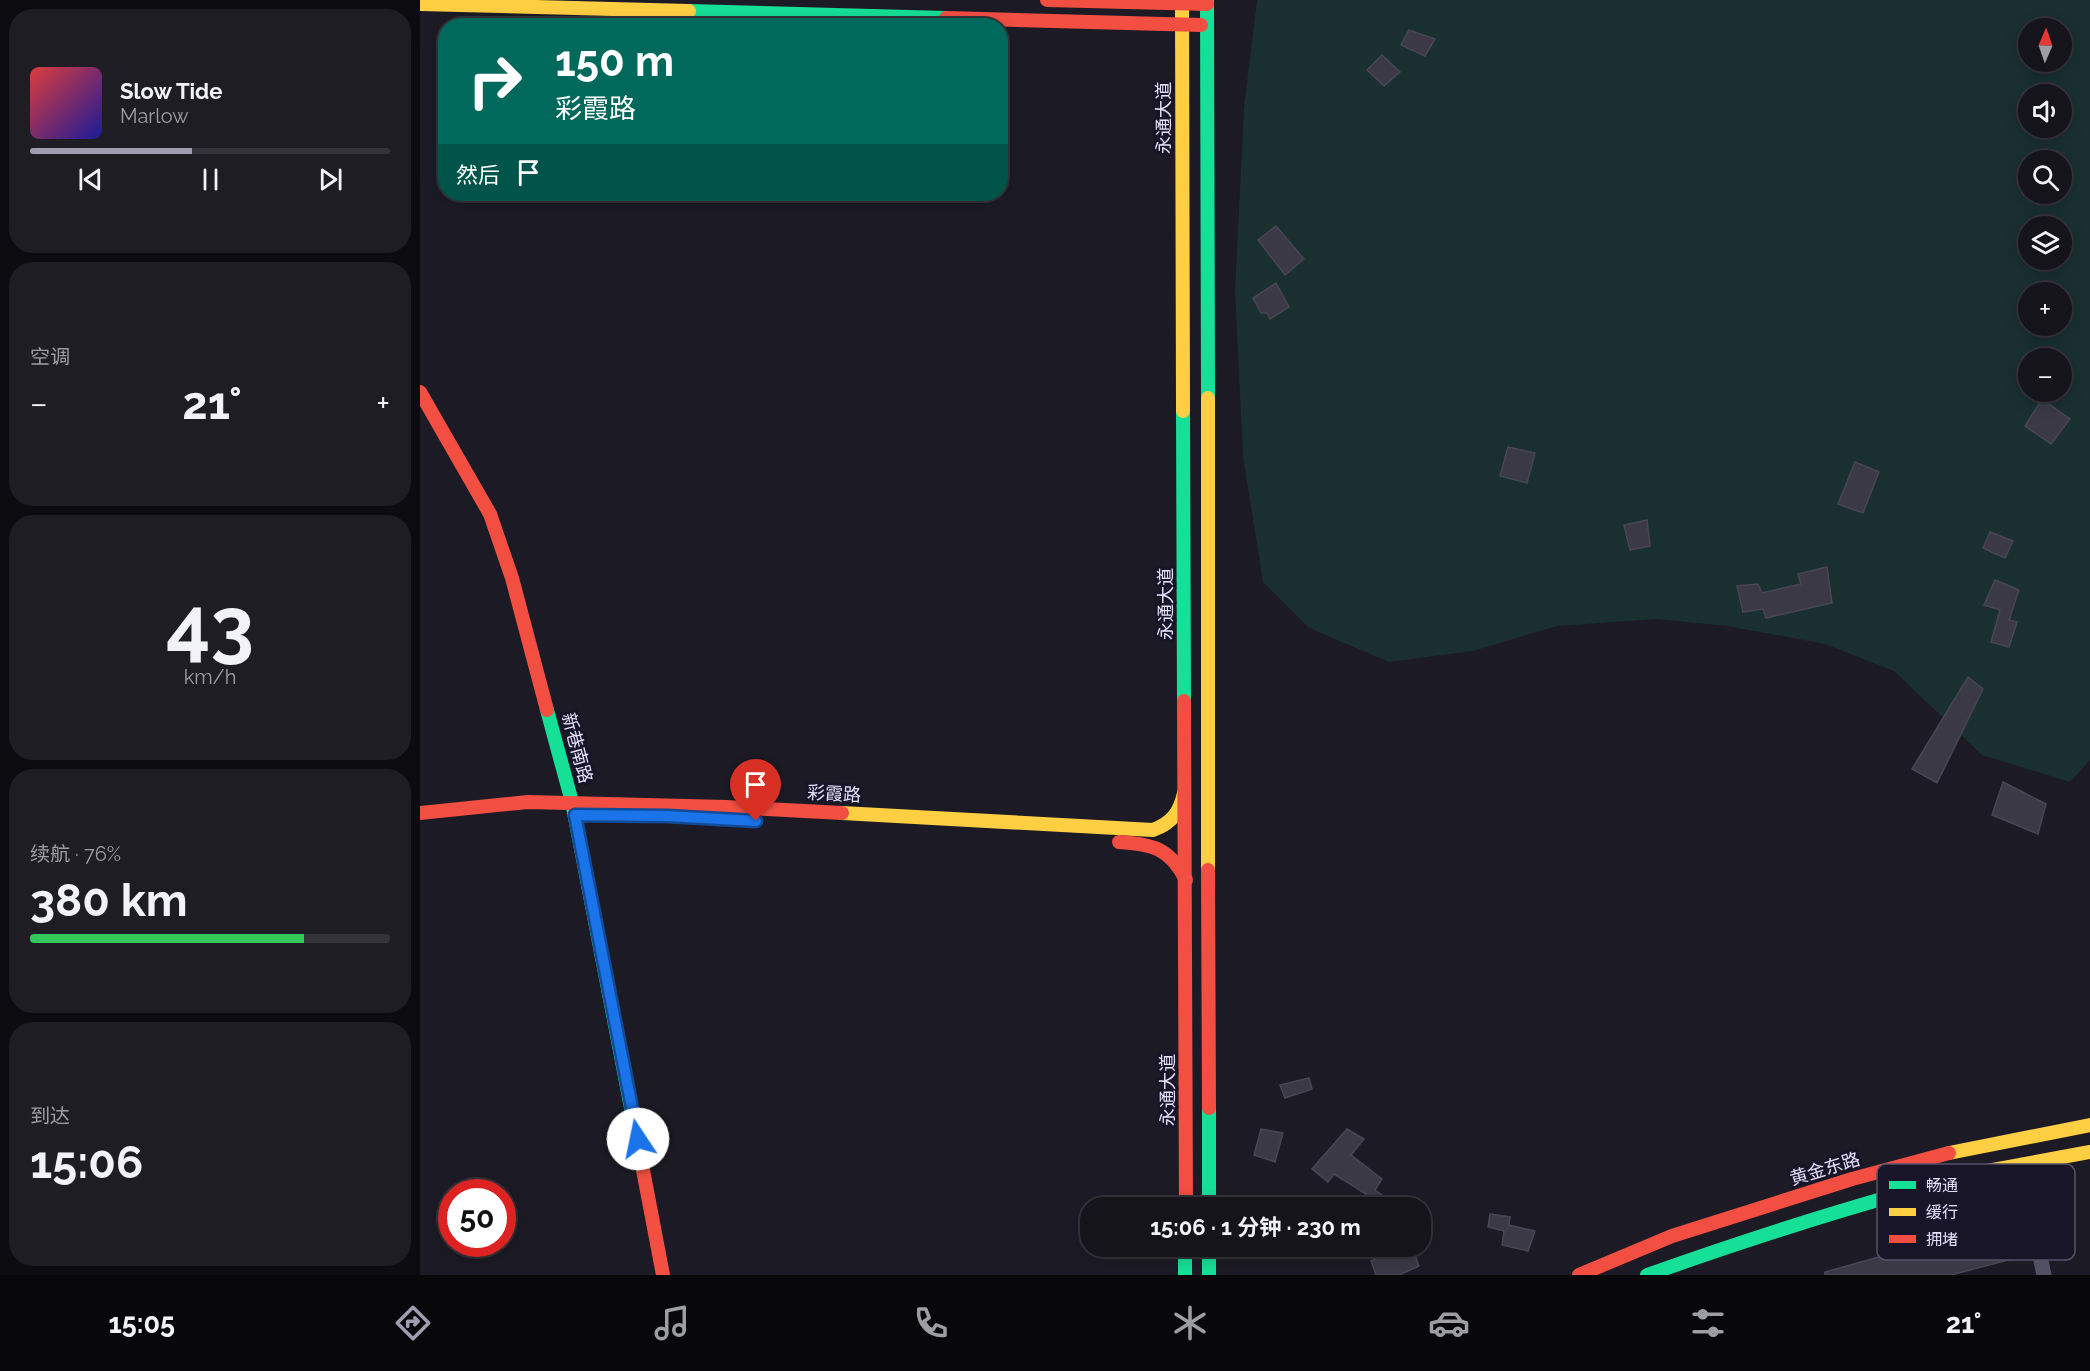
<!DOCTYPE html>
<html lang="zh">
<meta charset="utf-8">
<style>
body{margin:0;font-family:Raleway,"Noto Sans SC",sans-serif;background:#1e1d24;color:#f1f3f6;height:100vh;display:flex;flex-direction:column;font-size:22px;white-space:nowrap}
*{box-sizing:border-box;margin:0}
p{font-size:20px;color:#9d9ea3}
.icon{flex:none;width:33px;height:33px;fill:none;stroke:currentColor;stroke-width:2;stroke-linecap:round;stroke-linejoin:round}
.map{position:relative;flex:1;overflow:hidden}
.panel{display:flex;flex-direction:column;gap:9px;padding:9px;background:#0c0b0f;width:420px}
.panel>*{flex:none}
.banner{position:absolute;left:18px;top:18px;width:570px;height:183px;border-radius:24px;box-shadow:0 3px 15px #0003,0 0 0 2px #34333a;background:#00695c;color:#fff;overflow:hidden}
.needle{width:39px;rotate:2deg}
.tools{position:absolute;left:1598px;top:18px;display:grid;gap:12px}
.tools a{display:grid;place-items:center;width:54px;height:54px;border-radius:50%;background:#15141b;box-shadow:0 3px 15px #0003,0 0 0 2px #34333a;font-size:30px}
.speed{position:absolute;left:18px;top:1179px;display:flex;gap:12px;font-size:30px;font-weight:700;text-align:center}
.speed>*{display:grid;place-content:center;width:78px;height:78px;border-radius:50%;background:#15141b;box-shadow:0 3px 15px #0003,0 0 0 2px #34333a;line-height:1}
.speed .limit{border:9px solid #d22;background:#fff;color:#111}
.pin{position:absolute;display:grid;place-items:center;width:51px;height:51px;color:#fff;margin:-62px -26px;border-radius:50% 50% 50% 0;rotate:-45deg;box-shadow:0 0 6px #0007}
.pin .icon{rotate:45deg}
.me{position:absolute;width:66px;margin:-33px;rotate:349deg;stroke-linejoin:round;filter:drop-shadow(0 0 4px #0008)}
.turn{display:flex;align-items:center;gap:21px;height:126px;padding:0 18px;font-size:27px}
.turn .icon{width:78px;height:78px;stroke-width:2.5}
.turn b{display:block;font-size:42px;line-height:51px}
.then{display:flex;align-items:center;height:57px;padding:0 18px;background:#0003;gap:12px;font-size:22px}
.big{font-size:45px;font-weight:700;line-height:1.1}
.panel .widget{flex:1;display:flex;flex-direction:column;justify-content:center;gap:9px;min-width:0;padding:0 21px;border-radius:24px;background:#1e1d24}
.panel .dial{align-items:center;gap:0}
.dial b{font-size:78px;line-height:1}
.song{display:flex;align-items:center;gap:18px}
.cover{width:72px;height:72px;border-radius:9px;background:linear-gradient(135deg,hsl(0 70% 55%),hsl(240 70% 35%))}
.played{height:6px;border-radius:3px;background:linear-gradient(90deg,#9f9bb0 45%,#34333a 45%)}
.keys{display:flex;justify-content:space-around;direction:ltr}
.heat{display:flex;justify-content:space-between;align-items:center;font-size:33px;direction:ltr}
.charge{height:9px;border-radius:4px;background:linear-gradient(90deg,#34c759 76%,#34333a 0)}
.trip{position:absolute;left:660px;top:1197px;width:351px;height:60px;border-radius:24px;background:#15141b;box-shadow:0 3px 15px #0003,0 0 0 2px #34333a;font-weight:700;line-height:60px;text-align:center}
.dock{display:flex;height:96px;justify-content:space-around;align-items:center;background:#08080b;color:#9d9ea3}
.dock .icon{width:42px;height:42px}
.dock .selected{color:#9f9bb0}
.dock b{font-size:27px;color:#f1f3f6}
main{display:flex;flex:1;min-height:0}
.map>svg:first-child{display:block}
.green{fill:#192f30;fill-rule:evenodd}
.building{fill:#3b3945;stroke:#494556;stroke-width:1.5}
.lines{fill:none;stroke-linecap:round;stroke-linejoin:round}
.street{stroke:#525063;stroke-width:15}
.fast{stroke:#16e098;stroke-width:14}
.slow{stroke:#ffcf43;stroke-width:14}
.jam{stroke:#f24e42;stroke-width:14}
.route-casing{stroke:#114b97;stroke-width:15}
.route{stroke:#1a73e8;stroke-width:10}
.labels{text-anchor:middle;stroke-width:6;stroke-linejoin:round;paint-order:stroke}
.street-label{font-size:18px;fill:#e5e1fb;stroke:#191529}
.key{fill:#191529;stroke:#565268;stroke-width:1.5}
.key-label{font-size:16px;fill:#e5e1fb}
</style>
<main>
<section class="panel">
<div class="widget">
<div class="song"><i class="cover"></i><div><b>Slow Tide</b><p>Marlow</p></div></div>
<div class="played"></div>
<div class="keys"><svg class="icon" aria-label="previous" viewBox="0 0 24 24"><path d="M18 5L8 12l10 7zM5 5v14"/></svg><svg class="icon" aria-label="pause" viewBox="0 0 24 24"><path d="M8 5v14M16 5v14"/></svg><svg class="icon" aria-label="next" viewBox="0 0 24 24"><path d="M6 5l10 7-10 7zM19 5v14"/></svg></div>
</div>
<div class="widget"><p>空调</p>
<div class="heat"><a>−</a><b class="big">21°</b><a>+</a></div>
</div>
<div class="widget dial"><b>43</b><p>km/h</p></div>
<div class="widget"><p>续航 · 76%</p><b class="big">380 km</b><div class="charge"></div></div>
<div class="widget"><p>到达</p><b class="big">15:06</b></div>
</section>
<div class="map">
<svg width="1670" height="1275" viewBox="0 0 1670 1275">
<rect width="100%" height="100%" fill="#1c1a24"/>
<path class="green" d="M837 0H1670V760L1650 782 1562 755 1474 671 1405 644 1307 626 1236 619 1137 626 1053 651 969 662 889 628 843 582 823 456 815 291 824 108ZM1608 28H1641V62H1608ZM1608 94H1641V128H1608ZM1608 160H1641V194H1608ZM1608 226H1641V260H1608ZM1608 292H1641V326H1608ZM1608 358H1641V392H1608Z"/>
<g class="building">
<polygon points="989,30 1015,39 1005,56 981,45"/>
<polygon points="962,55 980,72 964,86 947,70"/>
<polygon points="856,226 884,259 865,275 838,240"/>
<polygon points="856,283 869,307 850,319 847,313 841,313 833,298"/>
<polygon points="1622,399 1650,419 1631,444 1605,426"/>
<polygon points="1088,447 1115,453 1107,483 1080,476"/>
<polygon points="1435,462 1459,472 1443,513 1418,504"/>
<polygon points="1227,520 1230,546 1210,550 1204,525"/>
<polygon points="1570,532 1593,541 1585,558 1563,548"/>
<polygon points="1407,567 1412,603 1346,618 1343,609 1323,612 1317,586 1338,584 1342,593 1381,584 1378,574"/>
<polygon points="1575,580 1599,590 1589,620 1597,622 1589,647 1571,642 1580,610 1564,605"/>
<polygon points="1548,677 1563,689 1517,783 1492,769"/>
<polygon points="1583,782 1626,804 1618,834 1572,815"/>
<polygon points="889,1078 892,1089 865,1098 860,1085"/>
<polygon points="841,1129 863,1133 855,1162 834,1155"/>
<polygon points="927,1129 944,1139 931,1155 962,1179 955,1190 980,1208 938,1208 946,1194 914,1174 908,1182 892,1169"/>
<polygon points="1070,1214 1090,1217 1089,1225 1115,1231 1108,1251 1082,1245 1084,1231 1068,1227"/>
<polygon points="1580,1223 1592,1259 1531,1275 1405,1275 1405,1272"/>
<polygon points="986,1246 992,1246 999,1266 979,1275 956,1275 951,1261"/>
</g>
<g class="lines">
<polyline class="street" points="1601,1165 1624,1275"/>
<g class="fast">
<polyline points="787,0 788,398"/>
<polyline points="269,11 526,18"/>
<polyline points="763,411 764,701"/>
<polyline points="127,710 152,802 223,1170"/>
<polyline points="789,1108 789,1208"/>
<polyline points="765,1246 765,1275"/>
<polyline points="789,1246 789,1275"/>
<path d="M1227 1275C1337 1236 1449 1200 1562 1172"/>
</g>
<g class="slow">
<polyline points="762,0 763,411"/>
<polyline points="0,4 269,11"/>
<polyline points="788,398 788,870"/>
<path d="M422 813 733 830C752 823 760 812 764 793"/>
<polyline points="1529,1153 1670,1125"/>
<polyline points="1562,1172 1670,1152"/>
</g>
<g class="jam">
<polyline points="627,0 787,4"/>
<polyline points="526,18 781,25"/>
<polyline points="0,392 70,514 92,578 127,710"/>
<polyline points="764,701 766,1208"/>
<polyline points="0,813 108,802 306,807 422,813"/>
<path d="M699 842C732 844 750 848 766 880"/>
<polyline points="788,870 789,1108"/>
<polyline points="223,1170 243,1275"/>
<polyline points="1159,1275 1252,1236 1432,1179 1529,1153"/>
</g>
</g>
<g class="lines">
<g class="route-casing">
<polyline id="route" points="218,1139 155,815 247,816 336,821"/>
</g>
<use href="#route" class="route"/>
</g>
<g class="labels">
<g class="street-label">
<text transform="translate(744 118) rotate(-90)" y="6">永通大道</text>
<text transform="translate(746 604) rotate(-90)" y="6">永通大道</text>
<text transform="translate(157 748) rotate(75)" y="6">新巷南路</text>
<text transform="translate(414 794) rotate(3)" y="6">彩霞路</text>
<text transform="translate(748 1090) rotate(-90)" y="6">永通大道</text>
<text transform="translate(1405 1169) rotate(-17)" y="6">黄金东路</text>
</g>
</g>
<rect x="1457" y="1164" width="198" height="96" rx="9" class="key"/>
<rect x="1469" y="1181" width="27" height="8" fill="#16e098"/>
<rect x="1469" y="1208" width="27" height="8" fill="#ffcf43"/>
<rect x="1469" y="1235" width="27" height="8" fill="#f24e42"/>
<g class="key-label">
<text x="1506" y="1191">畅通</text>
<text x="1506" y="1218">缓行</text>
<text x="1506" y="1245">拥堵</text>
</g>
</svg>
<div class="tools">
<a><svg class="needle" viewBox="-14 -14 28 28"><path d="M0-13l5 13h-10z" fill="#e53935"/><path d="M0 13l5-13h-10z" fill="#9d9ea3"/></svg></a>
<a><svg class="icon" aria-label="sound" viewBox="0 0 24 24"><path d="M4 9h4l5-4v14l-5-4H4zM17 9q2 3 0 6"/></svg></a>
<a><svg class="icon" aria-label="search" viewBox="0 0 24 24"><circle cx="10" cy="10" r="6"/><path d="M15 15l6 6"/></svg></a>
<a><svg class="icon" aria-label="layers" viewBox="0 0 24 24"><path d="M12 4l9 5-9 5-9-5zM3 14l9 5 9-5"/></svg></a>
<a>+</a>
<a>−</a>
</div>
<div class="speed"><div class="limit">50</div></div>
<div class="pin" style="left:336px;top:821px;background:#d93025"><svg class="icon" aria-label="arrive" viewBox="0 0 24 24"><path d="M6 21V4h12l-3 4 3 4H6"/></svg></div>
<svg class="me" style="left:218px;top:1139px" viewBox="-20 -20 40 40"><circle r="19" fill="#fff"/><path d="M0-13L10 11 0 6-10 11z" fill="#1a73e8"/></svg>
<div class="trip">15:06 · 1 分钟 · 230 m</div>
<div class="banner">
<div class="turn"><svg class="icon" aria-label="right" viewBox="0 0 24 24"><path d="M7 20v-9h11M14 6l5 5-5 5"/></svg><div><b>150 m</b>彩霞路</div></div>
<div class="then">然后<svg class="icon" aria-label="arrive" viewBox="0 0 24 24"><path d="M6 21V4h12l-3 4 3 4H6"/></svg></div>
</div>
</div>
</main>
<nav class="dock">
<b>15:05</b>
<svg class="icon selected" aria-label="directions" viewBox="0 0 24 24"><path d="M12 3l9 9-9 9-9-9zM9 14v-3h6M13 9l2 2-2 2"/></svg>
<svg class="icon" aria-label="music" viewBox="0 0 24 24"><path d="M9 18V5l10-2v13"/><circle cx="6" cy="18" r="3"/><circle cx="16" cy="16" r="3"/></svg>
<svg class="icon" aria-label="phone" viewBox="0 0 24 24"><path d="M5 4h4l2 5-3 2q2 4 5 5l2-3 5 2v4C11 20 4 13 5 4z"/></svg>
<svg class="icon" aria-label="climate" viewBox="0 0 24 24"><path d="M12 3v18M4 7l16 10M4 17L20 7"/></svg>
<svg class="icon" aria-label="car" viewBox="0 0 24 24"><path d="M5 17H2v-5l4-1 3-4h7l3 4 3 1v5h-3M9 17h6M6 11h13"/><circle cx="7" cy="17" r="2"/><circle cx="17" cy="17" r="2"/></svg>
<svg class="icon" aria-label="filters" viewBox="0 0 24 24"><path d="M4 7h16M4 17h16"/><circle cx="9" cy="7" r="2"/><circle cx="15" cy="17" r="2"/></svg>
<b>21°</b>
</nav>
